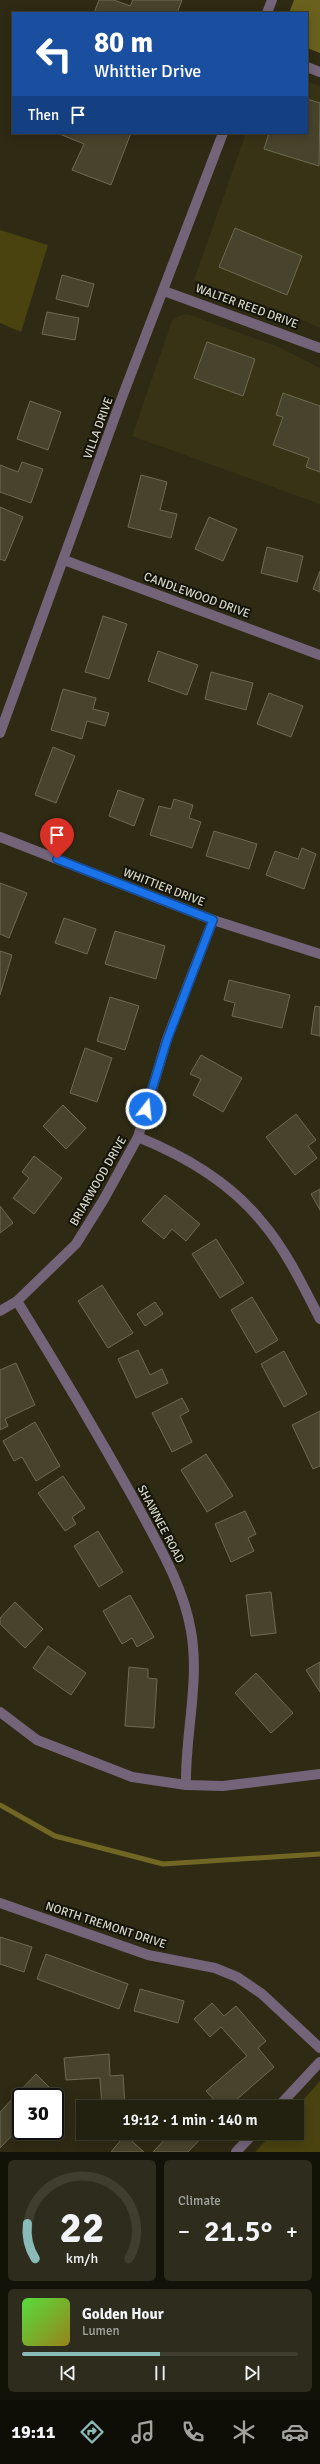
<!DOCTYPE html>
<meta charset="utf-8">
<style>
body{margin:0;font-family:Signika,sans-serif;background:#2e2d1d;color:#f1f3f6;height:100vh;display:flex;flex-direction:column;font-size:15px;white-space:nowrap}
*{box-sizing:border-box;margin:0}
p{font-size:13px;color:#a2a39e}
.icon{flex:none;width:22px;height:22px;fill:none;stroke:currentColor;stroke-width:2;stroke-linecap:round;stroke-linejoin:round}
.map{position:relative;height:2152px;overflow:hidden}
.panel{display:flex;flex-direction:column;gap:8px;padding:8px;background:#131208;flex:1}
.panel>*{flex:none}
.top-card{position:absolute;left:12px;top:12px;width:296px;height:122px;border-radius:0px;box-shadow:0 2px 10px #0003,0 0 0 1px #3f3e2f;background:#1a4fa0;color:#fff;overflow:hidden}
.speed{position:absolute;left:12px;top:2088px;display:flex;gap:8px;font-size:20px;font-weight:700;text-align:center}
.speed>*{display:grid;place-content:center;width:52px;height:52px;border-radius:50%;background:#22200f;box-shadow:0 2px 10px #0003,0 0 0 1px #3f3e2f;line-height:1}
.speed .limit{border:2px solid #111;border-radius:6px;background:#fff;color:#111}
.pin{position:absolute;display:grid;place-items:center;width:34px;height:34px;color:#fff;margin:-41px -17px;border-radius:50% 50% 50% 0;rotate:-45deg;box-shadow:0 0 4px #0007}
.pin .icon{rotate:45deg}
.me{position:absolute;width:44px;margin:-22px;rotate:16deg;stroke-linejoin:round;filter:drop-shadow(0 0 3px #0008)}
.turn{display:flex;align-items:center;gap:14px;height:84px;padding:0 16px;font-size:18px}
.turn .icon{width:52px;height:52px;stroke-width:2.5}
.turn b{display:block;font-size:28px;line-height:34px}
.then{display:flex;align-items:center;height:38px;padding:0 16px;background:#0003;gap:8px;font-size:15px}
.big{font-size:30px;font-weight:600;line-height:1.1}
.panel .tile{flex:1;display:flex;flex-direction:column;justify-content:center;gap:6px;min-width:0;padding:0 14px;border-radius:6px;background:#2e2d1d}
.panel .dial{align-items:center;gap:0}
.dial svg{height:104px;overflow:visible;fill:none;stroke:#3f3e2f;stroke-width:7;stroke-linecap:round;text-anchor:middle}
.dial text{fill:#f1f3f6;stroke:none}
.song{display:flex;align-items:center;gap:12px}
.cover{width:48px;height:48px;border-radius:6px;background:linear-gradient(135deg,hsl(110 70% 55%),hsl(50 70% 35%))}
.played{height:4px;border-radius:2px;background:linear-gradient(90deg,#8bbbb9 50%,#3f3e2f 50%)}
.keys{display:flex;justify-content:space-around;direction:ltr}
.heat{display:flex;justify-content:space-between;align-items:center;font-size:22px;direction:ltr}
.panel .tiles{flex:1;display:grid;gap:8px;grid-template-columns:1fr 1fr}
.tile:last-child{grid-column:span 2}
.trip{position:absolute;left:76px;top:2100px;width:228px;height:40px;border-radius:0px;background:#22200f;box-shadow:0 2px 10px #0003,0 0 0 1px #3f3e2f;font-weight:600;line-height:40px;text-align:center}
.tab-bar{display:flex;height:64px;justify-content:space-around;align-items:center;background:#0e0d06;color:#a2a39e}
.tab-bar .icon{width:28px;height:28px}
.tab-bar .current{color:#8bbbb9}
.tab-bar b{font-size:18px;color:#f1f3f6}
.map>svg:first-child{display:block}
.built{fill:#383315}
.green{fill:#4a420f}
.forest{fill:#6b611e}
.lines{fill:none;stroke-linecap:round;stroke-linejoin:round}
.stream{stroke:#716624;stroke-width:5}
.building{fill:#47432c;stroke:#6e6b52}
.minor{stroke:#746479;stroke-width:10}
.route-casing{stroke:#114b97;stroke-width:10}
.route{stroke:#1a73e8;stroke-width:7}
.labels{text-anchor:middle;stroke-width:4;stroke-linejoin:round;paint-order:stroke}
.street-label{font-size:12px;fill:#d7d6c8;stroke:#141309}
</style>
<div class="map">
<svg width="320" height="2152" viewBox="0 0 320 2152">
<rect width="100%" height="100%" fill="#2e2a14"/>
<g class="built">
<polygon points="307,81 320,86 320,328 289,314 194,280 246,133 307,133"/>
<polygon points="188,314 279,347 320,368 320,504 132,436 172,321 181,315"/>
</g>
<g class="green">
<polygon points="0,230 48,245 21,332 0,323"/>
<polygon points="320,2081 320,2152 255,2152 273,2133 297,2133 297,2107"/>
</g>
<polygon class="forest" points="294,0 320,0 320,53 307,48 307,13 289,13"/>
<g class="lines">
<polyline class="stream" points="0,1805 55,1836 163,1864 320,1854"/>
</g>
<g class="building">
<polygon points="99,0 114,0 130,6 133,0 182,0 177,13 94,13"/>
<polygon points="307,99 320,103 319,166 264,149 269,133 307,133"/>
<polygon points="57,133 131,133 111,185 72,170 84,144"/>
<polygon points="235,228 302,256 287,295 219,267"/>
<polygon points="62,275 94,284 88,307 56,299"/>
<polygon points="47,312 79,318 75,340 42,334"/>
<polygon points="207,342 255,359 243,396 194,378"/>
<polygon points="283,393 320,406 320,472 306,467 309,458 273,445 283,417 276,415"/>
<polygon points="30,401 61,412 48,450 17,439"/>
<polygon points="22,462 43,469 31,503 0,492 0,465 18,472"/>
<polygon points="141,475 167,482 160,510 177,514 171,538 128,527"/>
<polygon points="0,507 23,517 5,561 0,559"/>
<polygon points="209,517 237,529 223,561 195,549"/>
<polygon points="267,547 303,556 297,582 261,573"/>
<polygon points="320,571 320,592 313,589"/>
<polygon points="103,616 127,624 109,679 85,672"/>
<polygon points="158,651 198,665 187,695 148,681"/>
<polygon points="211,672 253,683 246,710 205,699"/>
<polygon points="63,689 96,698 93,709 109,713 105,726 87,721 82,739 51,730"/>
<polygon points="269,693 303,706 291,737 257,724"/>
<polygon points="53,747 75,756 56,803 35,795"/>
<polygon points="118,790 144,799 134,826 109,816"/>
<polygon points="174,799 193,805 189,818 201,822 192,848 150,835 159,806 171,809"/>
<polygon points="214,831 257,844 249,869 206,856"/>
<polygon points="302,848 316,854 304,889 266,875 275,851 298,859"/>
<polygon points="0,883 27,893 9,938 0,934"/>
<polygon points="64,918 96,929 87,954 55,943"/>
<polygon points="115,931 165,946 156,979 105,964"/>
<polygon points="0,951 12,955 0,995"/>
<polygon points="229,980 290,995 282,1028 232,1016 235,1003 224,1000"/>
<polygon points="110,997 139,1006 125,1050 97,1041"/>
<polygon points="315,1006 320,1007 320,1036 311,1034"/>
<polygon points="85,1048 112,1058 97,1102 70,1093"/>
<polygon points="201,1055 242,1078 223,1112 193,1095 201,1079 190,1074"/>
<polygon points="63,1105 86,1128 66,1149 43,1126"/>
<polygon points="296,1114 316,1140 308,1146 317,1158 295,1175 266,1137"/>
<polygon points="34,1156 62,1178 34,1214 13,1198 29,1178 22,1172"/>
<polygon points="320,1189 320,1210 311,1194"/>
<polygon points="165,1195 200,1224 186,1241 172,1229 164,1239 142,1221"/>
<polygon points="0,1206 13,1223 0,1233"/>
<polygon points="216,1239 244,1283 220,1298 192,1254"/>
<polygon points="102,1285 133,1333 108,1348 78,1301"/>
<polygon points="252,1297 278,1340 256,1353 231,1310"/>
<polygon points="155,1302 163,1314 145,1326 137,1314"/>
<polygon points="138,1350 150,1375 162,1369 168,1383 136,1398 118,1359"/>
<polygon points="284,1351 307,1394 284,1407 261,1364"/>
<polygon points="16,1363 35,1405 5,1419 8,1426 0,1430 0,1370"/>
<polygon points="182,1398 189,1411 180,1416 192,1442 172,1452 152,1413"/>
<polygon points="320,1411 320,1466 313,1469 292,1425"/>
<polygon points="35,1422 60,1466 36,1481 22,1457 14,1461 3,1441"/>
<polygon points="206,1454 233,1496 207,1512 181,1470"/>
<polygon points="63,1476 85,1508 72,1517 76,1524 65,1531 38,1493"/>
<polygon points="245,1511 256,1534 248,1538 254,1551 231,1562 215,1524"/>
<polygon points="98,1531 123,1572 99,1587 74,1546"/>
<polygon points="271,1592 276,1633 251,1636 246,1595"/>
<polygon points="130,1595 154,1637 137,1647 132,1638 122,1644 103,1611"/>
<polygon points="15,1602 43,1629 25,1648 0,1624 0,1618"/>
<polygon points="48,1646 86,1673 71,1695 33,1668"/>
<polygon points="320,1662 320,1692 306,1670"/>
<polygon points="129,1667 148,1669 148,1678 157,1679 154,1728 125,1726"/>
<polygon points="256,1673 293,1713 271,1733 235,1693"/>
<polygon points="0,1937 32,1947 24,1972 0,1964"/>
<polygon points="46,1954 128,1984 119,2009 37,1979"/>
<polygon points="140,1989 184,2001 178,2023 134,2011"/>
<polygon points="212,2003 224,2016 236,2006 266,2041 258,2048 274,2067 228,2107 221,2107 206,2091 247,2056 221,2027 210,2037 194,2019"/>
<polygon points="109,2054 110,2076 123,2075 125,2107 102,2107 100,2078 66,2080 64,2058"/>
<polygon points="36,2074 54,2092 49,2097 21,2097 21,2126 0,2148 0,2112"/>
<polygon points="171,2133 206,2133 188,2152 153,2152"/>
<polygon points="125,2135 144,2152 111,2152"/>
</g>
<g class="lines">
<g class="minor">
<polyline points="267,13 272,0"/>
<polyline points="307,67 320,72"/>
<polyline points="164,291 320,348"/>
<polyline points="64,560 320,655"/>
<polyline points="0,733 121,400 223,133"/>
<polyline points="0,837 213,920 320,954"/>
<path d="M138 1137C185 1156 230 1182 262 1222 286 1250 303 1286 320 1319"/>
<path d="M17 1301C58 1367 97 1433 135 1501 157 1543 183 1584 191 1631 200 1682 185 1734 186 1785"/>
<polyline points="0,1311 17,1301 76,1244 104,1199 138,1137 167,1039 213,920"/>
<polyline points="0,1712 37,1740 132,1777 186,1785 223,1786 320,1774"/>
<polyline points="0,1903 148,1955 215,1968 237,1977 262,1994 320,2048"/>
<polyline points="278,2107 320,2062"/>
<polyline points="236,2152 254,2133"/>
</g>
</g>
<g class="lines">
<g class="route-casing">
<polyline id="route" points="57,859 213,920 167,1040 146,1109"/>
</g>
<use href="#route" class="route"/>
</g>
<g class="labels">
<g class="street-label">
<text transform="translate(247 306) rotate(20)" y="4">WALTER REED DRIVE</text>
<text transform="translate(98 428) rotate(-70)" y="4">VILLA DRIVE</text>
<text transform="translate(197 595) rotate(20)" y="4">CANDLEWOOD DRIVE</text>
<text transform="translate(164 887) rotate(21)" y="4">WHITTIER DRIVE</text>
<text transform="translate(98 1181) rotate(-60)" y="4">BRIARWOOD DRIVE</text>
<text transform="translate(161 1524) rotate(62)" y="4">SHAWNEE ROAD</text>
<text transform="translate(106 1925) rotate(18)" y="4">NORTH TREMONT DRIVE</text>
</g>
</g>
</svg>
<div class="speed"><div class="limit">30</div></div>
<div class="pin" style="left:57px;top:859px;background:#d93025"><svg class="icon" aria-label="arrive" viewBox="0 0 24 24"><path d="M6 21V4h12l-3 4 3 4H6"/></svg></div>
<svg class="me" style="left:146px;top:1109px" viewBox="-20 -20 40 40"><circle r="17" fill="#1a73e8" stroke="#fff" stroke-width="3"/><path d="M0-11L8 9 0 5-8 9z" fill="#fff"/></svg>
<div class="trip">19:12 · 1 min · 140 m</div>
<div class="top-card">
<div class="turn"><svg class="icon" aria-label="left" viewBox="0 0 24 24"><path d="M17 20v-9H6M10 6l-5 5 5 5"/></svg><div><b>80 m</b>Whittier Drive</div></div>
<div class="then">Then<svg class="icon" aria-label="arrive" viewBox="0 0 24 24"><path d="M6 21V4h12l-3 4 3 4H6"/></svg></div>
</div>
</div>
<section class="panel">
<div class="tiles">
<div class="tile dial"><svg viewBox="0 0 100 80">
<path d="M14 69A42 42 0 1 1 86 69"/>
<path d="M14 69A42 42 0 0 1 8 42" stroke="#8bbbb9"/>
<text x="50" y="56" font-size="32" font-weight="700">22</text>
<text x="50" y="72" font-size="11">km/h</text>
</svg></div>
<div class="tile"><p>Climate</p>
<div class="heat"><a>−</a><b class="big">21.5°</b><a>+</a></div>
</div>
<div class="tile">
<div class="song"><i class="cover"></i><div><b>Golden Hour</b><p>Lumen</p></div></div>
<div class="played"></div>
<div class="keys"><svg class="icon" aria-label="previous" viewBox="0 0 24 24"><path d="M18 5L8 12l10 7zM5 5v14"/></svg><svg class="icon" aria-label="pause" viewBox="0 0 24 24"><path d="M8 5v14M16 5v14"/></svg><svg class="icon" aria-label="next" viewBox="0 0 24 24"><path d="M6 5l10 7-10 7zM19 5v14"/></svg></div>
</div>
</div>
</section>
<nav class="tab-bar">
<b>19:11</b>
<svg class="icon current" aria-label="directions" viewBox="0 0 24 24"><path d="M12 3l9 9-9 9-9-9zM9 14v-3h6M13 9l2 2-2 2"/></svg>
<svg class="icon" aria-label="music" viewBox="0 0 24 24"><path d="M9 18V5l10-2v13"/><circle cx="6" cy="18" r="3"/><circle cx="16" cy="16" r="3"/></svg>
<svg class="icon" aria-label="phone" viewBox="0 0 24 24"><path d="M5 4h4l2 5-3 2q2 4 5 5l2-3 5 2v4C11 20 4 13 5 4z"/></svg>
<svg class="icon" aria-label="climate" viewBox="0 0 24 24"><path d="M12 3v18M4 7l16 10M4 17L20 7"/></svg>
<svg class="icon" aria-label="car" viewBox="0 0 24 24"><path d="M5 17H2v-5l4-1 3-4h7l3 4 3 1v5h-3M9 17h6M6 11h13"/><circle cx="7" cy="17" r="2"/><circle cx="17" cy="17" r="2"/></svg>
</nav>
